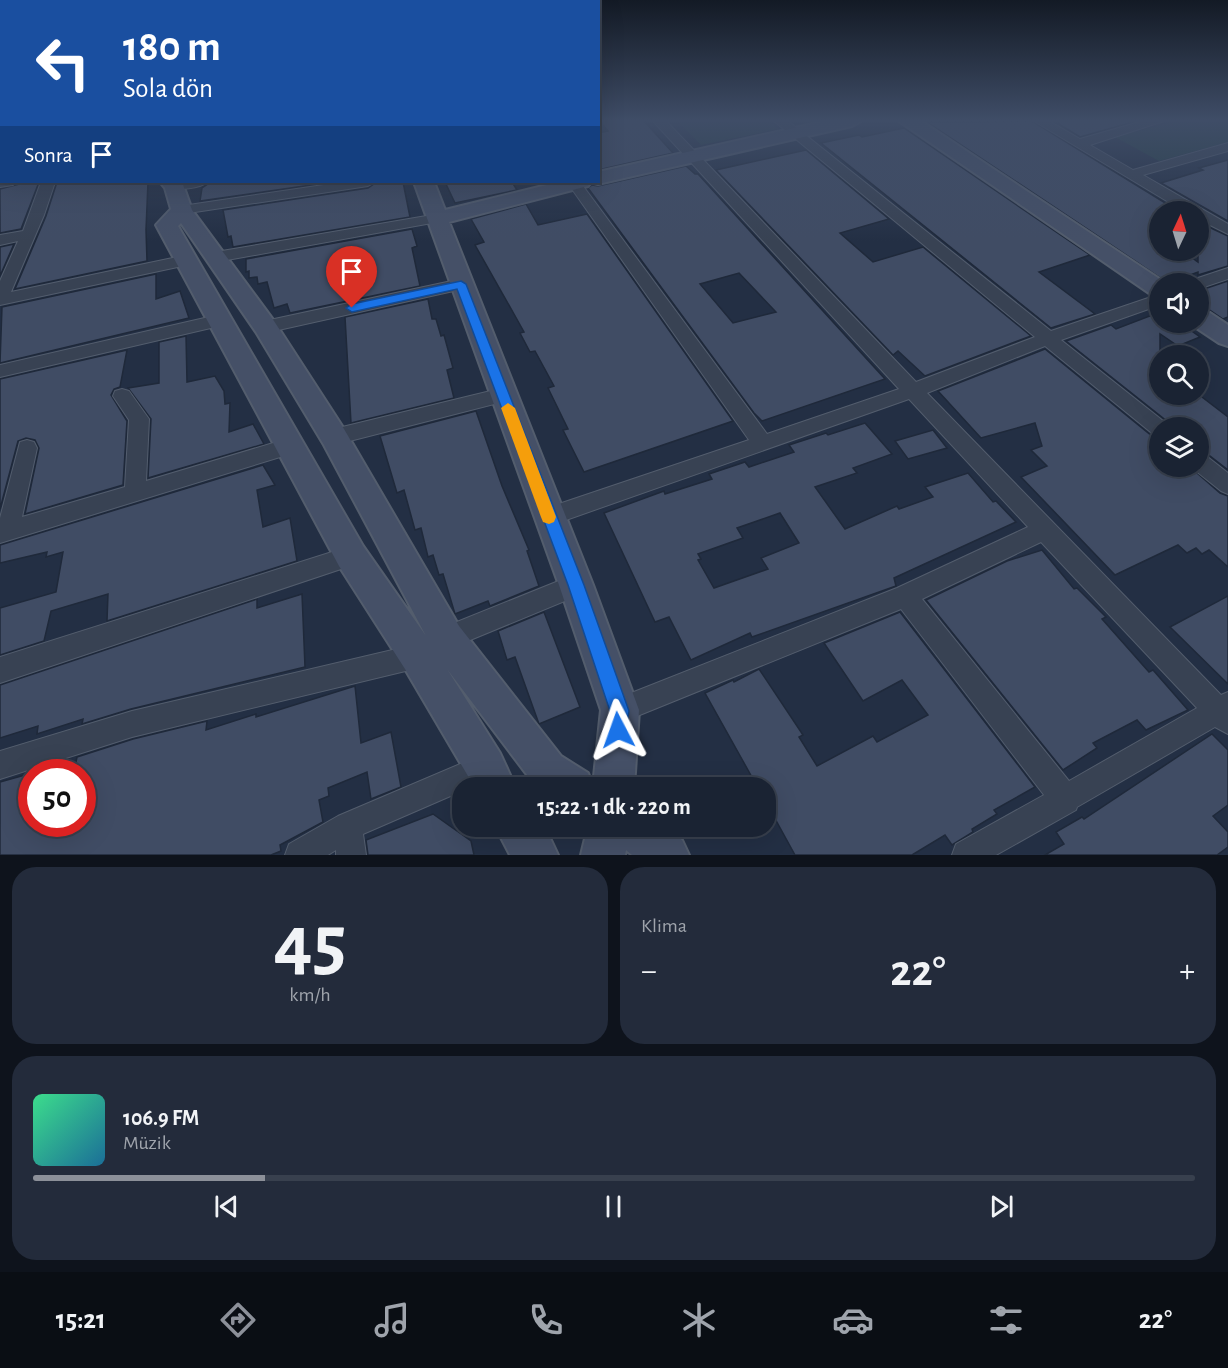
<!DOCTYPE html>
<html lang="tr">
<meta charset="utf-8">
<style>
body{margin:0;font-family:"Alegreya Sans",sans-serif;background:#232b3b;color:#f1f3f6;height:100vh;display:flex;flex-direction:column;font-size:22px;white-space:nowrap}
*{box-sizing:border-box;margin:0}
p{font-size:20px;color:#9fa4ac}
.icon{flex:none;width:33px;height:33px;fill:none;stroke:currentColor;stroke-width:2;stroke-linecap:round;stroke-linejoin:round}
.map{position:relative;height:855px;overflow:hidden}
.sheet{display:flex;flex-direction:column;gap:12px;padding:12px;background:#0e131c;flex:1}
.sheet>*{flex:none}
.banner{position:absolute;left:0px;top:0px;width:600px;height:183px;box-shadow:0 6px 24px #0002,0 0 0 2px #38404e;background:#1a4fa0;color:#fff;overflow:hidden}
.needle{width:39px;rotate:4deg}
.controls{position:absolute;left:1149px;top:201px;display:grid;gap:12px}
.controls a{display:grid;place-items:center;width:60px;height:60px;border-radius:50%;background:#1a2333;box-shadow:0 6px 24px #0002,0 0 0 2px #38404e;font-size:30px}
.speed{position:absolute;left:18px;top:759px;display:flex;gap:12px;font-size:30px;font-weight:700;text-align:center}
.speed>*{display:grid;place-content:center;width:78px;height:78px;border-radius:50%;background:#1a2333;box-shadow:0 6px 24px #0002,0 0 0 2px #38404e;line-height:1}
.speed .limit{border:9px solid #d22;background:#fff;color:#111}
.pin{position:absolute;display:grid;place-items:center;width:51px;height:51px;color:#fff;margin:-62px -26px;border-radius:50% 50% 50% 0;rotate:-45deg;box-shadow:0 0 6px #0007}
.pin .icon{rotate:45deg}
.me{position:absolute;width:66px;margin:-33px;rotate:356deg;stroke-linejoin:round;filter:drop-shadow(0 0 4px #0008)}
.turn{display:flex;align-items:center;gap:21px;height:126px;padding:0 24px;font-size:27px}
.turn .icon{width:78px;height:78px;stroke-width:2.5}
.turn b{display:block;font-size:42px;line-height:51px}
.then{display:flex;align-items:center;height:57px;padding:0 24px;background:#0003;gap:12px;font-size:22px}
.big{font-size:45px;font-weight:700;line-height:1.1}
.sheet .tile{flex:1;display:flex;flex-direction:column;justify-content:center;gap:9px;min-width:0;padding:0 21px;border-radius:24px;background:#232b3b}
.sheet .dial{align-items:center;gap:0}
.dial b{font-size:78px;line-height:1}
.song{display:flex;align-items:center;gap:18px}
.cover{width:72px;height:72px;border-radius:9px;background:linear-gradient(135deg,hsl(150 70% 55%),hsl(200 70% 35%))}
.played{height:6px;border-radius:3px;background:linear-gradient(90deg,#8c9099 20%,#38404e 20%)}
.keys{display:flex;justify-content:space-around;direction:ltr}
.heat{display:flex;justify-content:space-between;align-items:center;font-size:33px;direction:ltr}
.sheet .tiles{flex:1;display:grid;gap:12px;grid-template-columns:1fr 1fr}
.tile:last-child{grid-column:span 2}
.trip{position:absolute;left:452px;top:777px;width:324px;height:60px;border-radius:24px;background:#1a2333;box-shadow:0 6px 24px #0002,0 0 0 2px #38404e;font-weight:700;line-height:60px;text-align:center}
.tab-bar{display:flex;height:96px;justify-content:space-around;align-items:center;background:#0a0e14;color:#9fa4ac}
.tab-bar .icon{width:42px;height:42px}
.tab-bar .on{color:#8c9099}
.tab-bar b{font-size:27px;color:#f1f3f6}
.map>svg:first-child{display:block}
.green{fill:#253f45}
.building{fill:#404c64;stroke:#1f293a;stroke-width:1.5;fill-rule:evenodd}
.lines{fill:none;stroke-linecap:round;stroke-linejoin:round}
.street-casing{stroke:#535d6d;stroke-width:2}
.secondary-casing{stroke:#535d6d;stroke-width:4}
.street{fill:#384253;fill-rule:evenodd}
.secondary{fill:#455067;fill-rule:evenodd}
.route{fill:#1a73e8;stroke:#114b97;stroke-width:1.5}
.slow{fill:#f59e0b}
</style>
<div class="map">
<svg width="1228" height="855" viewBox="0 0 1228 855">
<rect width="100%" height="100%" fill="#232f44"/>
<g class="green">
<polygon points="677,121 769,121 778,129 701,145"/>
<polygon points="1176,121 1228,121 1228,142 1159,161 1115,137"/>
</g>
<g class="building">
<polygon points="600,121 644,121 673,153 598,170 598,133 608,131"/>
<polygon points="1032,121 1180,212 1160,212 1160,250 1181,250 1198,262 1198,222 1228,236 1228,266 1198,275 1198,272 1168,283 927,122"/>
<polygon points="1054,121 1133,121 1133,122 1080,137"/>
<polygon points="904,128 1090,255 1039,272 1095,314 1051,328 821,143 859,135 862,137"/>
<polygon points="806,150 889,219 840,233 873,262 923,247 1031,336 925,376 898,351 893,355 716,170"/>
<polygon points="1228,160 1228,221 1161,183 1203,170 1199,168"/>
<path d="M686 166 695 174H698L885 379 762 421 754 413 588 188 592 185 598 186ZM739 273 776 312 733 323 700 284Z"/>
<polygon points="27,182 39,182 21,229 0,233 0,189"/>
<polygon points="57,182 148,182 146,230 147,261 15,289 46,216"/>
<polygon points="227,182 332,182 200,201 202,188 208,184"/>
<polygon points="377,182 403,182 410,217 233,247 231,236 228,237 223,210 368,188"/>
<polygon points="445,182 512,182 517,190 455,203"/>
<polygon points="526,204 538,225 587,214 733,421 584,472 563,430 568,429 548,388 554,386 535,351 530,352 520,333 524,332 514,314 475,245 484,242 471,219"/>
<polygon points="412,229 417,246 412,248 420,286 290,313 287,304 274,308 267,282 258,284 257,277 249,278 249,271 246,272 246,259"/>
<polygon points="14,244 0,276 0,247"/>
<polygon points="156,274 156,299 180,291 189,318 0,363 2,307"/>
<polygon points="1228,281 1228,317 1223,319 1208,309 1198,307 1198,291"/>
<polygon points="428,299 432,319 436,319 441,336 444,335 453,368 447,370 454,398 351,423 345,317"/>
<polygon points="1160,312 1160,322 1179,322 1200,337 1178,346 1160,334 1160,394 1198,394 1228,417 1228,470 1206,453 1198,451 1198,428 1171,428 1168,422 1066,341 1111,325 1116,329"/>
<polygon points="186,336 187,382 215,376 224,391 225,404 230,403 229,432 253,424 264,444 148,478 151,419 128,388 159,383 159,342"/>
<polygon points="1045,349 1152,436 1160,438 1160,466 1189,466 1220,493 1228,496 1228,567 1209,550 1202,554 1196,548 1187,553 1178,545 1115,575 1021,477 1047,466 1031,450 1042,446 1035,423 981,438 938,391"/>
<polygon points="127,350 120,387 114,389 111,395 127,421 123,485 25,514 39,448 35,440 26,438 18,441 0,509 0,379"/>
<polygon points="476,411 502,486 529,550 527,551 539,586 490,606 488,601 455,614 443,574 439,575 433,555 428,557 421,528 415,530 404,490 397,493 380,436"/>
<path d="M865 423 892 454 853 468 857 473 815 487 845 529 897 506 899 509 933 497 925 487 968 473 993 502 996 501 1016 522 894 578 896 586 752 637 750 633 691 660 669 617 655 622 604 513 664 491 665 494 712 479 709 474 745 462 749 467 794 452 789 445 826 433 828 435ZM780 513 799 543 761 558 768 569 714 588 698 560 701 559 698 554 743 538 737 528Z"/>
<polygon points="933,430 947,448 908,459 895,441"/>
<polygon points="263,465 275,485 257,490 263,527 290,518 297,561 107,621 108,594 51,611 44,641 0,655 0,608 56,592 63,552 46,557 47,552 0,563 0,545"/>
<polygon points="1042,550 1074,589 1077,588 1106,617 1102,619 1149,672 1153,670 1188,710 1146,730 1137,720 1093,743 1097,748 1063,770 926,600 1007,561"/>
<polygon points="302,594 305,667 131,709 82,724 83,719 37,734 38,726 0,738 0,685 257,599 257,608"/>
<polygon points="1228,596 1228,684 1170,627"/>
<polygon points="544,612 580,707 539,724 515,657 507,660 498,631"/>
<polygon points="900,612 1035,787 994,810 997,814 972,829 973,832 952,845 945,835 912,855 795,855 767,804 765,788 758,788 705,693 733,680 734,682 759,669 803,735 799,737 817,766 873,736 877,742 928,715 902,680 863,701 824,643"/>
<polygon points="355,686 361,743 391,732 401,787 371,799 367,772 328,788 329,796 319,800 323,822 280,845 281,851 271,855 0,855 0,782 32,773 32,824 82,824 82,772 74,772 77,757 133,739 207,721 206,730 256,714 256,717"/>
<polygon points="1212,734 1228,750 1228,805 1213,816 1228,832 1228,847 1217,855 1045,855 1064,844 1056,832 1082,817 1084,819"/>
<polygon points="433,814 471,841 474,855 368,855 366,840"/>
</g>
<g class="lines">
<g class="street-casing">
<g id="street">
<path d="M653 121H666L916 382 1035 337 774 121H788L1051 331 1160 294V305L1061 340 1167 424 1169 428H1160V436L1153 434 1045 346 927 393 1221 695 1228 692V734L1215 727 1077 807 1076 810 996 855H952L956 844 1044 795 901 609 620 723 611 719 607 710 611 701 897 588 1028 527 909 399 549 526 541 524 538 517 541 510 749 440 567 182H580L767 434 899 389ZM1041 542 1197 708 1069 781 922 599Z"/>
<polygon points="1034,121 1049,121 1080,139 1143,121 1164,121 1090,145 1133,170 1228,143 1228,151 1143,175 1228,224 1228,234 1198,219 1198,212 1185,212"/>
<rect x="0" y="139" width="2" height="8"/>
<polygon points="0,179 2,182 15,182 13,185 0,187"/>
<polygon points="41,182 55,182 44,215 11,292 187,255 195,260 187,265 0,305 0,281 18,241 0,245 0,235 23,231"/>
<path d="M169 182H207C199 189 180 190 169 188L167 185Z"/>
<polygon points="344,182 375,182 368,186 182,214 175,210 182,206"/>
<polygon points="438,214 445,218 443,221 216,262 208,257 216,252"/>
<polygon points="1228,268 1228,279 1198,289 1198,284 1190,284 1192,280"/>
<polygon points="461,279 467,280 469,284 467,288 265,333 259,331 256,327 259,323 265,321"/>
<polygon points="222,314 228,316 230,320 228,324 0,377 0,365"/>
<polygon points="503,388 510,390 512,395 510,400 334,445 327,442 324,437 327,432 334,429"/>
<polygon points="122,389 129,391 149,419 146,481 290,438 297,440 300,446 297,452 290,454 0,543 0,518 20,442 27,440 34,442 37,448 22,517 125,487 129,420 113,396 115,391"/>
<polygon points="1198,453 1205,455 1228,473 1228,494 1221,491 1191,467 1198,466"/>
<polygon points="351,546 359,549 362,556 359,563 0,683 0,657"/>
<polygon points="576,574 584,577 588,585 584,593 446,650 437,646 434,638 437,630"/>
<polygon points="418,644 427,647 430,656 427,665 418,668 132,737 0,779 0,751 132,711"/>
<polygon points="486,753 496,757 500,767 496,777 471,788 462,788 462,791 363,834 366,855 336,855 336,850 328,855 285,855 289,844 338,816"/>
</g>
</g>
<g class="secondary-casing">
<g id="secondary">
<path d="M826 121H861L852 126 598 184 591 182 588 186 449 222 593 585 639 710 634 788H537L447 669 500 753 516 788H475L405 669 339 566 156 225 171 209 165 188 160 182H182L192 210 274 321 344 429 459 626 561 756 588 773 593 786 601 710 559 585 414 182H434L445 210 559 182H598V172ZM181 223 256 332 324 445 426 636 363 546 178 226Z"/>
<polygon points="899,121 921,121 1167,284 1160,284 1160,297 1152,295"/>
<polygon points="1198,309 1207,311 1228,325 1228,346 1219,343 1189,323 1198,322"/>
<polygon points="495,826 542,826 551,840 558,855 510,855"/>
<polygon points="588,826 665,826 682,840 689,855 632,855 626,850 625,855 581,855"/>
</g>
</g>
<use href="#street" class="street"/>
<use href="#secondary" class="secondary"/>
</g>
<linearGradient id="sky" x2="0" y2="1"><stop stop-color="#131a25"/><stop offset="0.5" stop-color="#3f4d67"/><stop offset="1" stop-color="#3f4d67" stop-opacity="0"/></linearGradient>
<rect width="1228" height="241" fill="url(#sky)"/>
<polygon class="route" points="461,281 466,284 584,585 629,711 625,736 618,739 612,736 609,730 610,711 568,585 457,289 352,312 346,308 352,304"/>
<polygon class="slow" points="508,403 515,408 556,517 554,522 549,524 543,522 541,517 501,408"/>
</svg>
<div class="controls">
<a><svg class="needle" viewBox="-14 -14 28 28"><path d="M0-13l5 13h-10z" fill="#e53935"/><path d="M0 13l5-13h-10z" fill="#9fa4ac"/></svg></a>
<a><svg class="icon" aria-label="sound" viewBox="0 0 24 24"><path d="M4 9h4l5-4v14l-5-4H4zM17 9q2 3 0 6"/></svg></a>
<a><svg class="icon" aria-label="search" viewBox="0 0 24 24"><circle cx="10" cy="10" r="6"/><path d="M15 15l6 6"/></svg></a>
<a><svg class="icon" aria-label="layers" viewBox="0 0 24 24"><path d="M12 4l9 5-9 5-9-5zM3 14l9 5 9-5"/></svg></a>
</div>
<div class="speed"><div class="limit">50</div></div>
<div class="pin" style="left:352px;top:308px;background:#d93025"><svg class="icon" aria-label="arrive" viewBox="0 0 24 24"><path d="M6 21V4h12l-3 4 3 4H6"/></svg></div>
<svg class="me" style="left:618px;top:730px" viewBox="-20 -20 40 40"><path d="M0-17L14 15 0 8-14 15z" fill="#1a73e8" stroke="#fff" stroke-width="4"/></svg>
<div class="trip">15:22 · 1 dk · 220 m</div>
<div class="banner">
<div class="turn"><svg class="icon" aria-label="left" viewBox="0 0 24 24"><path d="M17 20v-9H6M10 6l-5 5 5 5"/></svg><div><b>180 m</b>Sola dön</div></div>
<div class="then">Sonra<svg class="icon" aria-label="arrive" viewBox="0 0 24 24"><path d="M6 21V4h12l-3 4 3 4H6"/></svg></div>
</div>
</div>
<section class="sheet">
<div class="tiles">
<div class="tile dial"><b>45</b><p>km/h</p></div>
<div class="tile"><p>Klima</p>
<div class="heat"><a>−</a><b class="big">22°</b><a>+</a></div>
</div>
<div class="tile">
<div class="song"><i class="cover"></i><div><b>106.9 FM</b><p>Müzik</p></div></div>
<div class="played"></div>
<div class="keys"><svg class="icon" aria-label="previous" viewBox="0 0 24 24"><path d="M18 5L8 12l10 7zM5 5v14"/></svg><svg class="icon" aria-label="pause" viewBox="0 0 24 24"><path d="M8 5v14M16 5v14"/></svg><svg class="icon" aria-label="next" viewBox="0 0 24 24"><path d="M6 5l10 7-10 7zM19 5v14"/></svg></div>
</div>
</div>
</section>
<nav class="tab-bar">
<b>15:21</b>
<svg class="icon on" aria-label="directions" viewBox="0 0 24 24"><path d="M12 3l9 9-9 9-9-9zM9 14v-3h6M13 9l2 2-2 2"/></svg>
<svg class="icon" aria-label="music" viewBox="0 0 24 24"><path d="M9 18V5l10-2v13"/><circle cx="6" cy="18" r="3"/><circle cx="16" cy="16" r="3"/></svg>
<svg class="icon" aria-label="phone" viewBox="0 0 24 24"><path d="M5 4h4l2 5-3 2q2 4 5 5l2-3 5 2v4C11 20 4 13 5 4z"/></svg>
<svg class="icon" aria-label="climate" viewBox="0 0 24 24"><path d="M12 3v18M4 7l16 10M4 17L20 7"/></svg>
<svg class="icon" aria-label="car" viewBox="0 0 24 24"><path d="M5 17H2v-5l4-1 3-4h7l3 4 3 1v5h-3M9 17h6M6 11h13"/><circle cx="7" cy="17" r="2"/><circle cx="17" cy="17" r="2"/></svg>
<svg class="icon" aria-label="filters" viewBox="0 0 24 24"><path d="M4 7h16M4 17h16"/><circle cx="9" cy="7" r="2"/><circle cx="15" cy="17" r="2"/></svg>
<b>22°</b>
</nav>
